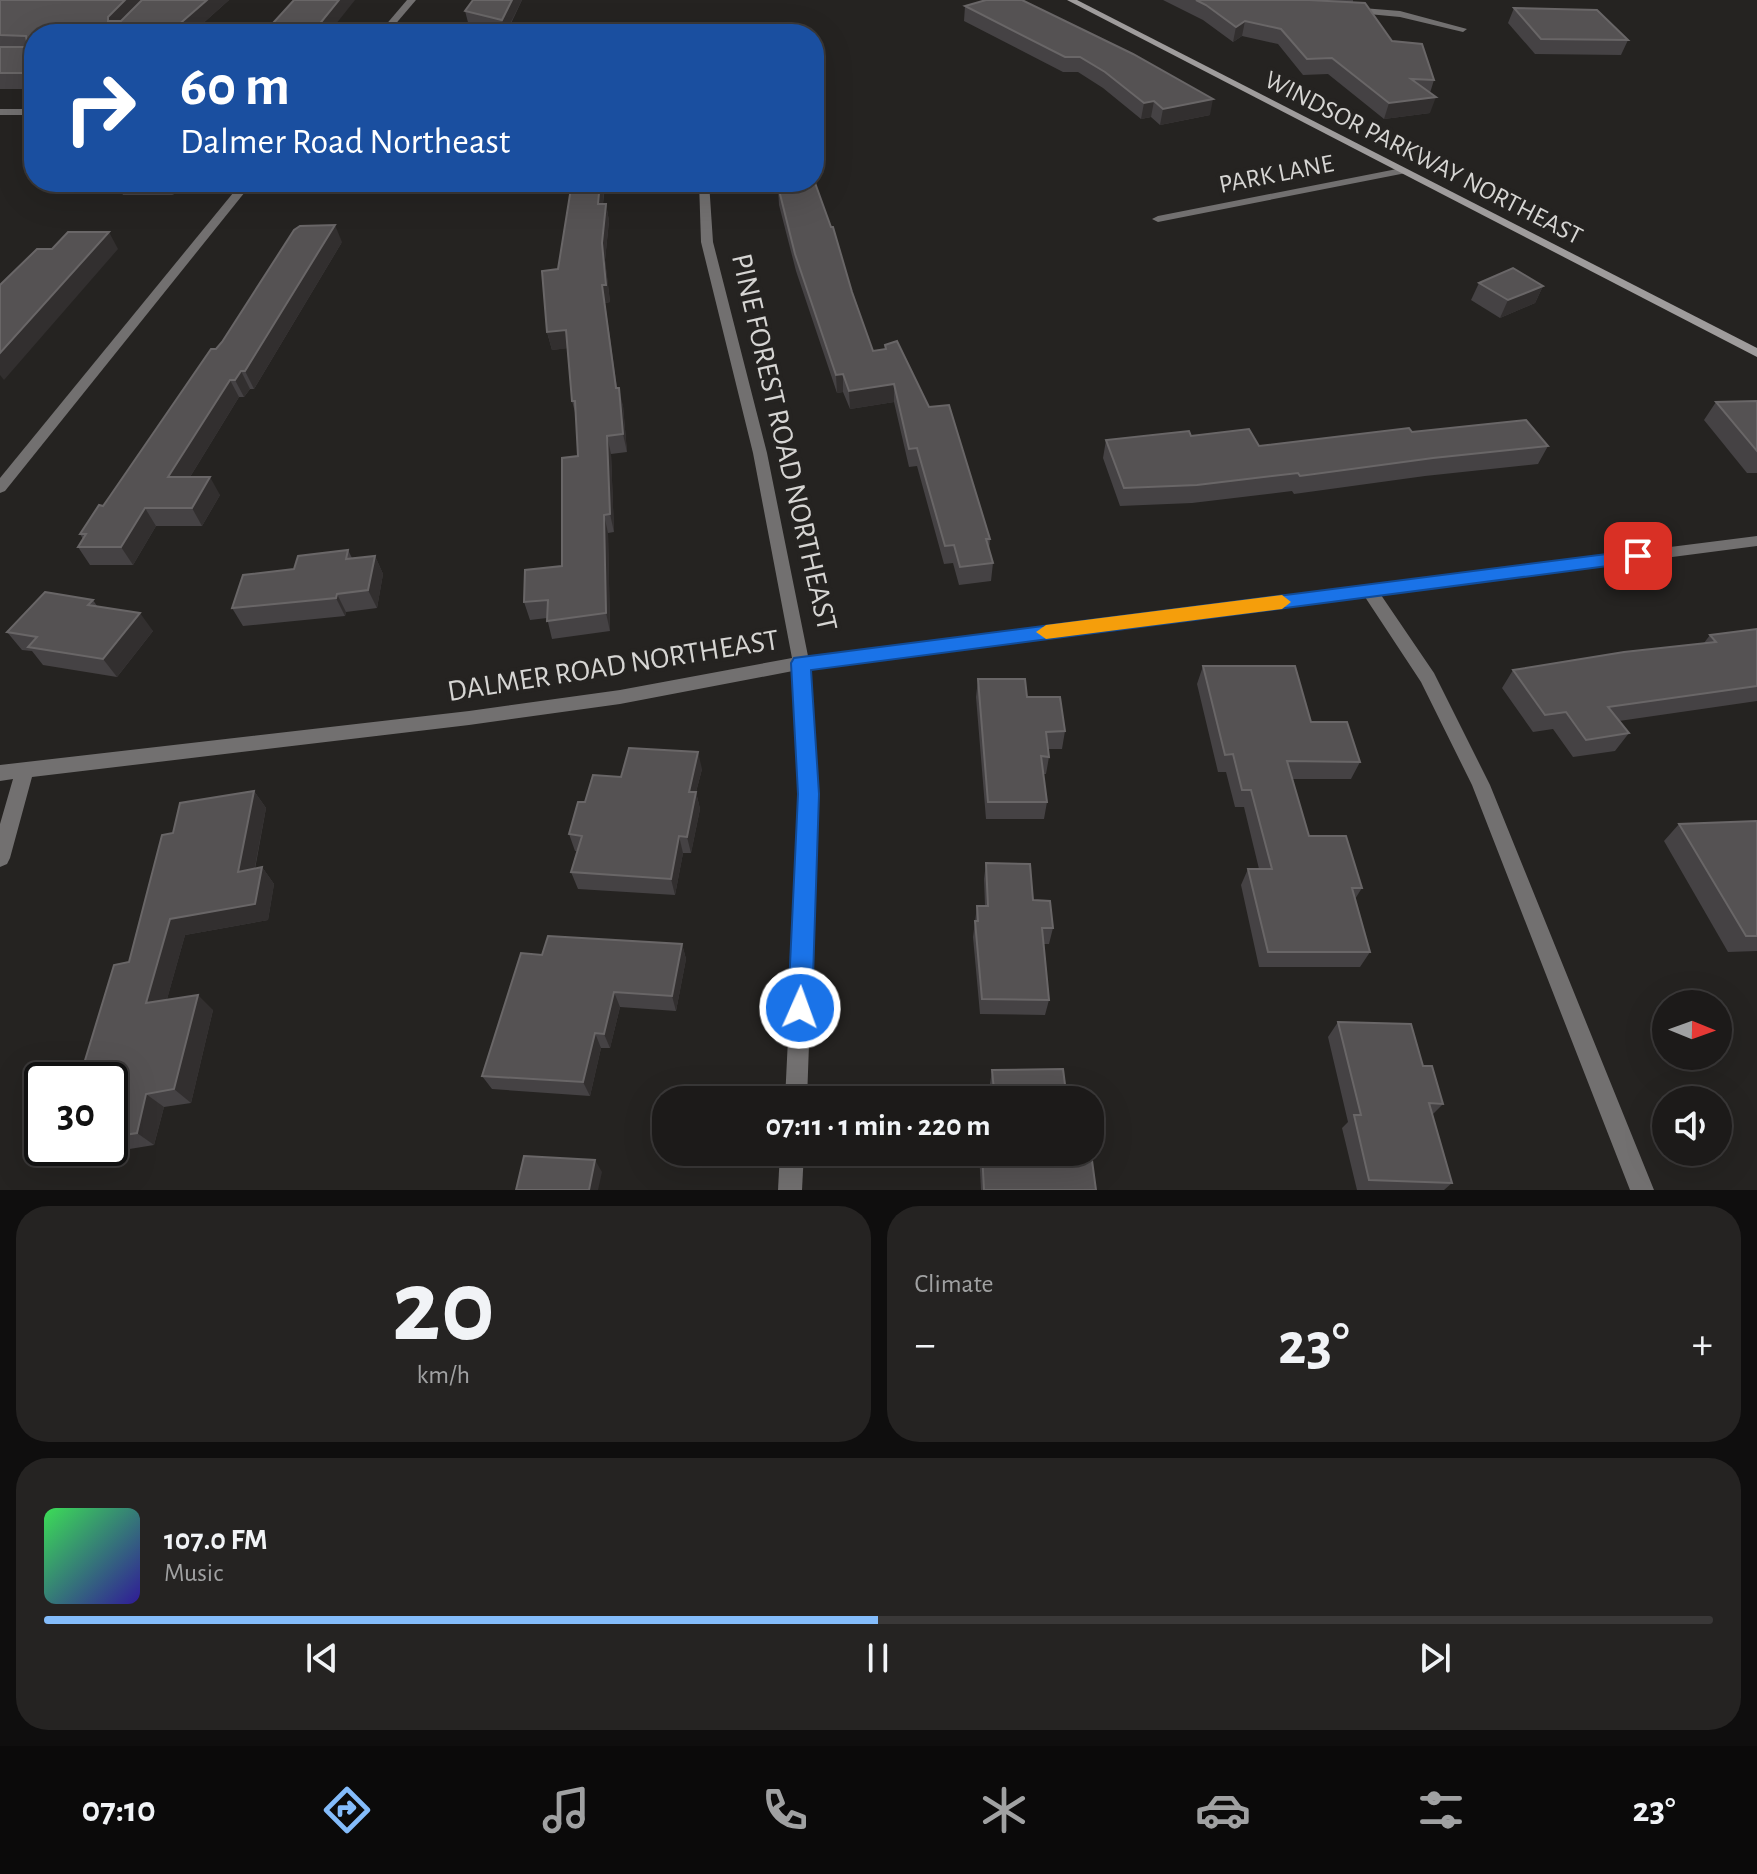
<!DOCTYPE html>
<meta charset="utf-8">
<style>
body{margin:0;font-family:"Alegreya Sans",sans-serif;background:#252322;color:#f1f3f6;height:100vh;display:flex;flex-direction:column;font-size:30px;white-space:nowrap}
*{box-sizing:border-box;margin:0}
p{font-size:26px;color:#a0a1a2}
.icon{flex:none;width:44px;height:44px;fill:none;stroke:currentColor;stroke-width:2;stroke-linecap:round;stroke-linejoin:round}
.map{position:relative;height:1190px;overflow:hidden}
.panel{display:flex;flex-direction:column;gap:16px;padding:16px;background:#0f0e0e;flex:1}
.panel>*{flex:none}
.guide{position:absolute;left:24px;top:24px;width:800px;height:168px;border-radius:32px;box-shadow:0 8px 32px #0002,0 0 0 2px #3a3838;background:#1a4fa0;color:#fff;overflow:hidden}
.needle{width:52px;rotate:91deg}
.fabs{position:absolute;left:1652px;top:990px;display:grid;gap:16px}
.fabs a{display:grid;place-items:center;width:80px;height:80px;border-radius:50%;background:#1c1a19;box-shadow:0 8px 32px #0002,0 0 0 2px #3a3838;font-size:40px}
.speed{position:absolute;left:24px;top:1062px;display:flex;gap:16px;font-size:40px;font-weight:700;text-align:center}
.speed>*{display:grid;place-content:center;width:104px;height:104px;border-radius:50%;background:#1c1a19;box-shadow:0 8px 32px #0002,0 0 0 2px #3a3838;line-height:1}
.speed .limit{border:4px solid #111;border-radius:12px;background:#fff;color:#111}
.pin{position:absolute;display:grid;place-items:center;width:68px;height:68px;color:#fff;margin:-34px;border-radius:16px;box-shadow:0 4px 12px #0006}
.me{position:absolute;width:88px;margin:-44px;rotate:2deg;stroke-linejoin:round;filter:drop-shadow(0 0 6px #0008)}
.turn{display:flex;align-items:center;gap:28px;height:168px;padding:0 24px;font-size:36px}
.turn .icon{width:104px;height:104px;stroke-width:2.5}
.turn b{display:block;font-size:56px;line-height:68px}
.big{font-size:60px;font-weight:700;line-height:1.1}
.panel .widget{flex:1;display:flex;flex-direction:column;justify-content:center;gap:12px;min-width:0;padding:0 28px;border-radius:32px;background:#252322}
.panel .dial{align-items:center;gap:0}
.dial b{font-size:104px;line-height:1}
.song{display:flex;align-items:center;gap:24px}
.cover{width:96px;height:96px;border-radius:12px;background:linear-gradient(135deg,hsl(130 70% 55%),hsl(250 70% 35%))}
.played{height:8px;border-radius:4px;background:linear-gradient(90deg,#84bcfb 50%,#3a3838 50%)}
.keys{display:flex;justify-content:space-around;direction:ltr}
.heat{display:flex;justify-content:space-between;align-items:center;font-size:44px;direction:ltr}
.panel .tiles{flex:1;display:grid;gap:16px;grid-template-columns:1fr 1fr}
.widget:last-child{grid-column:span 2}
.trip{position:absolute;left:652px;top:1086px;width:452px;height:80px;border-radius:32px;background:#1c1a19;box-shadow:0 8px 32px #0002,0 0 0 2px #3a3838;font-weight:700;line-height:80px;text-align:center}
.dock{display:flex;height:128px;justify-content:space-around;align-items:center;background:#0b0a0a;color:#a0a1a2}
.dock .icon{width:56px;height:56px}
.dock .active{color:#84bcfb}
.dock b{font-size:36px;color:#f1f3f6}
.map>svg:first-child{display:block}
.lines{fill:none;stroke-linecap:round;stroke-linejoin:round}
.street{fill:#727070;fill-rule:evenodd}
.secondary{fill:#9f9c9c;fill-rule:evenodd}
.wall{fill:#454244}
.shaded-wall{fill:#322f2f}
.building{fill:#555253;stroke:#696667;stroke-width:2}
.route{fill:#1a73e8;stroke:#114b97;stroke-width:2}
.slow{fill:#f59e0b}
.labels{text-anchor:middle;stroke-width:8;stroke-linejoin:round;paint-order:stroke}
.far-street-label{font-size:26px;fill:#d6d5d3;stroke:#252321}
.street-label{font-size:30px;fill:#d6d5d3;stroke:#252321}
</style>
<div class="map">
<svg width="1757" height="1190" viewBox="0 0 1757 1190">
<rect width="100%" height="100%" fill="#252321"/>
<g class="lines">
<g class="street">
<polygon points="407,0 416,0 387,34 378,34"/>
<polygon points="1350,7 1400,11 1467,29 1463,32 1400,17 1347,12 1346,10"/>
<rect x="0" y="109" width="34" height="6"/>
<polygon points="1402,168 1406,169 1406,173 1158,222 1152,219 1158,216"/>
<polygon points="242,182 253,182 5,491 0,493 0,478"/>
<polygon points="699,182 709,182 713,242 767,453 808,656 1757,536 1757,546 1381,595 1434,673 1490,785 1654,1190 1630,1190 1472,785 1421,682 1365,597 810,668 818,794 807,1100 785,1100 800,794 793,671 620,704 469,725 32,777 10,858 7,864 0,867 0,824 13,779 0,781 0,765 469,711 620,690 792,658 753,453 701,242"/>
<polygon points="780,1152 804,1152 802,1190 778,1190"/>
</g>
<polygon class="secondary" points="1067,0 1077,0 1757,348 1757,357"/>
</g>
<g class="wall">
<polygon points="0,0 229,0 191,34 34,34 34,89 0,89"/>
<polygon points="473,0 522,0 506,34 469,26 465,11"/>
<polygon points="1163,0 1353,0 1353,2 1392,41 1434,80 1430,93 1430,113 1384,119 1328,74 1303,75 1278,44 1242,36 1233,42 1203,20"/>
<polygon points="965,6 1210,115 1160,125 1151,117 1141,119 1103,88 1078,72 1063,72 964,21"/>
<polygon points="1514,8 1628,40 1621,55 1535,54 1508,23"/>
<polygon points="814,132 815,132 817,183 815,183 873,351 885,349 885,345 990,539 989,550 993,563 991,581 959,585 953,563 944,564 917,466 909,467 894,402 850,409 843,392 837,393 796,271 779,205 778,188 814,182"/>
<polygon points="116,182 185,182 173,195 123,195"/>
<polygon points="605,186 603,204 606,204 609,221 605,260 610,302 605,303 617,388 623,406 627,452 611,454 614,532 608,533 610,631 552,639 547,618 530,620 524,602 562,566 578,456 576,416 572,401 567,348 552,350 547,332 558,269"/>
<polygon points="342,242 254,389 250,389 244,397 239,397 190,477 220,495 202,526 156,526 133,565 90,565 78,547 83,539 80,534 103,506 216,349"/>
<polygon points="1479,283 1543,286 1535,303 1500,318 1471,300"/>
<polygon points="1757,401 1757,473 1747,473 1704,420 1716,402"/>
<polygon points="1412,432 1548,446 1538,464 1425,476 1294,494 1292,491 1192,503 1120,506 1103,458 1106,440 1191,436 1259,446"/>
<polygon points="348,550 352,558 375,556 383,574 377,608 346,612 345,616 243,626 232,608 294,569"/>
<polygon points="93,600 97,606 153,631 117,677 43,665 32,651 22,650 7,632"/>
<polygon points="1757,629 1757,701 1619,721 1629,733 1615,751 1573,757 1553,729 1533,732 1502,688 1513,670 1704,643 1710,635"/>
<polygon points="1203,666 1311,722 1360,762 1351,779 1292,779 1309,836 1362,888 1355,899 1370,952 1360,967 1259,967 1241,885 1248,869 1259,869 1244,807 1235,807 1226,772 1218,772 1197,684"/>
<polygon points="978,679 1027,697 1065,731 1062,749 1048,749 1049,757 1046,774 1043,774 1047,802 1044,819 986,819 976,697"/>
<polygon points="702,769 696,792 700,809 691,853 683,853 675,895 578,889 571,872 577,851 575,851 569,834 585,802 621,777"/>
<polygon points="254,791 266,808 255,869 262,867 274,884 268,920 185,935 167,999 213,1010 191,1103 164,1107 154,1145 93,1155 82,1148 110,1148 110,1080 129,962 173,833"/>
<polygon points="1757,821 1757,951 1728,952 1664,841 1679,824"/>
<polygon points="986,863 1033,900 1053,928 1049,944 1044,944 1049,1000 1045,1015 980,1014 973,937 977,906 985,906 984,879"/>
<polygon points="682,944 686,959 676,1011 620,1007 610,1048 601,1048 590,1096 492,1089 482,1076 542,955"/>
<polygon points="1338,1022 1423,1066 1443,1104 1432,1115 1452,1183 1444,1190 1357,1190 1342,1128 1348,1122 1328,1037"/>
<polygon points="992,1070 1067,1100 991,1100 990,1084"/>
<polygon points="979,1152 1073,1152 1096,1190 981,1190"/>
</g>
<g class="shaded-wall">
<polygon points="125,0 145,0 115,34 108,21 108,17"/>
<polygon points="207,0 229,0 191,34 168,34"/>
<polygon points="339,0 355,0 328,34 306,34"/>
<polygon points="512,0 522,0 505,34 502,20"/>
<polygon points="1245,21 1242,36 1233,42 1236,27"/>
<polygon points="1436,97 1430,113 1384,119 1389,103"/>
<polygon points="1213,99 1210,115 1160,125 1163,109"/>
<polygon points="1154,101 1151,117 1141,119 1144,103"/>
<polygon points="167,182 185,182 173,195"/>
<polygon points="600,182 605,182 601,221 598,204"/>
<polygon points="606,204 609,221 605,260 610,302 605,303 620,406 602,285 602,243"/>
<polygon points="335,225 342,242 254,389 245,371"/>
<polygon points="109,232 118,249 4,380 0,375 0,353"/>
<polygon points="1543,286 1535,303 1500,318 1508,300"/>
<polygon points="566,330 570,348 552,350 547,332"/>
<polygon points="241,371 250,389 244,397 235,380"/>
<polygon points="843,374 843,392 837,393 836,375"/>
<polygon points="230,380 239,397 179,495 168,477"/>
<polygon points="894,384 894,402 850,409 849,391"/>
<polygon points="619,388 623,406 627,452 623,434"/>
<polygon points="607,436 611,454 614,532 610,514"/>
<polygon points="210,477 220,495 202,526 192,508"/>
<polygon points="145,508 156,526 133,565 121,547"/>
<polygon points="604,515 608,533 610,631 606,613"/>
<polygon points="375,556 383,574 377,608 368,590"/>
<polygon points="337,594 346,612 345,616 336,598"/>
<polygon points="140,613 153,631 117,677 103,659"/>
<polygon points="698,752 702,769 696,792 700,809 691,853 687,837 689,792"/>
<polygon points="254,791 266,808 251,888 238,872"/>
<polygon points="679,836 683,853 675,895 671,879"/>
<polygon points="262,867 274,884 268,920 185,935 162,1017 146,1003 170,919"/>
<polygon points="682,944 686,959 676,1011 672,996"/>
<polygon points="614,992 620,1007 610,1048 604,1034"/>
<polygon points="198,995 213,1010 191,1103 174,1089"/>
<polygon points="595,1033 601,1048 590,1096 583,1082"/>
<polygon points="146,1094 164,1107 154,1145 137,1133"/>
<polygon points="595,1160 602,1172 598,1190 589,1190"/>
</g>
<g class="building">
<polygon points="0,0 125,0 108,17 108,21 121,21 142,0 207,0 168,34 34,34 34,73 0,73 0,47 28,47 26,36 0,35"/>
<polygon points="294,0 339,0 313,32 306,34 263,34"/>
<polygon points="473,0 512,0 502,20 465,11"/>
<polygon points="986,0 1022,0 1133,54 1213,99 1163,109 1154,101 1144,103 1105,72 1080,57 1065,57 965,6"/>
<polygon points="1196,0 1309,0 1365,3 1392,41 1422,44 1434,80 1411,79 1436,97 1389,103 1332,58 1307,59 1281,29 1245,21 1236,27 1206,5"/>
<polygon points="1514,8 1597,10 1628,40 1541,39"/>
<polygon points="814,132 815,132 816,166 814,167"/>
<polygon points="814,180 831,227 833,227 852,292 873,351 886,349 885,345 897,341 929,407 949,405 990,539 986,539 993,563 960,567 954,545 945,546 917,448 909,449 894,384 849,391 843,374 836,375 795,254 779,190 783,190 778,188 778,182 814,182"/>
<polygon points="572,182 600,182 598,204 606,204 602,243 606,285 602,285 616,388 619,388 623,434 607,436 610,514 604,515 606,613 547,621 548,600 524,602 525,570 562,566 562,458 578,456 575,401 572,401 566,330 547,332 542,271 558,269"/>
<polygon points="335,225 245,371 241,371 235,380 230,380 168,477 210,477 192,508 145,508 121,547 78,547 86,534 80,534 99,505 103,506 110,496 211,349 216,349 222,342 294,230 300,226"/>
<polygon points="68,232 109,232 0,353 0,285 37,249 52,249"/>
<polygon points="1513,268 1543,286 1508,300 1479,283"/>
<polygon points="1757,401 1757,451 1716,402"/>
<polygon points="1526,420 1548,446 1433,458 1300,476 1298,473 1197,485 1124,488 1106,440 1189,431 1191,436 1249,429 1259,446 1409,428 1412,432"/>
<polygon points="348,550 346,559 375,556 368,590 337,594 336,598 232,608 243,575 294,569 298,556"/>
<polygon points="45,592 93,600 88,605 140,613 103,659 28,647 37,637 7,632"/>
<polygon points="1757,629 1757,686 1608,707 1629,733 1586,740 1566,712 1545,715 1513,670 1624,652 1716,642 1710,635"/>
<polygon points="1203,666 1295,666 1311,722 1347,722 1360,762 1287,761 1309,836 1346,836 1362,888 1352,888 1370,952 1268,952 1248,869 1272,869 1251,790 1242,790 1233,754 1225,755"/>
<polygon points="978,679 1025,679 1027,697 1060,697 1065,731 1046,732 1049,757 1041,756 1047,802 988,802"/>
<polygon points="629,748 698,752 689,792 696,792 687,837 679,836 671,879 571,872 582,836 569,834 578,802 585,802 593,775 621,777"/>
<polygon points="254,791 238,872 262,867 255,904 170,919 146,1003 198,995 174,1089 146,1094 137,1133 110,1137 110,1080 79,1080 114,965 129,962 162,835 173,833 180,803"/>
<polygon points="1757,821 1757,936 1746,936 1679,824"/>
<polygon points="986,863 1030,864 1033,900 1050,901 1053,928 1042,928 1049,1000 982,999 975,921 978,921 977,906 988,906"/>
<polygon points="548,936 682,944 672,996 614,992 604,1034 595,1033 583,1082 482,1076 521,953 542,955"/>
<polygon points="1338,1022 1411,1024 1423,1066 1432,1066 1443,1104 1429,1103 1452,1183 1369,1180 1354,1115 1361,1115"/>
<polygon points="1063,1069 1067,1100 995,1100 992,1070"/>
<polygon points="982,1152 1073,1152 1091,1153 1096,1190 984,1190"/>
<polygon points="524,1156 595,1160 589,1190 516,1190"/>
</g>
<polygon class="route" points="1638,550 1647,556 1638,562 811,670 819,794 812,1008 808,1017 800,1020 791,1017 788,1008 798,794 791,663 794,658"/>
<polygon class="slow" points="1282,595 1291,602 1282,609 1046,639 1036,632 1046,625"/>
<g class="labels">
<g class="far-street-label">
<text transform="translate(1424 157) rotate(27)" y="9">WINDSOR PARKWAY NORTHEAST</text>
<text transform="translate(1276 173) rotate(-11)" y="9">PARK LANE</text>
</g>
<g class="street-label">
<text transform="translate(785 442) rotate(77)" y="10">PINE FOREST ROAD NORTHEAST</text>
<text transform="translate(613 665) rotate(-9)" y="10">DALMER ROAD NORTHEAST</text>
</g>
</g>
</svg>
<div class="fabs">
<a><svg class="needle" viewBox="-14 -14 28 28"><path d="M0-13l5 13h-10z" fill="#e53935"/><path d="M0 13l5-13h-10z" fill="#a0a1a2"/></svg></a>
<a><svg class="icon" aria-label="sound" viewBox="0 0 24 24"><path d="M4 9h4l5-4v14l-5-4H4zM17 9q2 3 0 6"/></svg></a>
</div>
<div class="speed"><div class="limit">30</div></div>
<div class="pin" style="left:1638px;top:556px;background:#d93025"><svg class="icon" aria-label="arrive" viewBox="0 0 24 24"><path d="M6 21V4h12l-3 4 3 4H6"/></svg></div>
<svg class="me" style="left:800px;top:1008px" viewBox="-20 -20 40 40"><circle r="17" fill="#1a73e8" stroke="#fff" stroke-width="3"/><path d="M0-11L8 9 0 5-8 9z" fill="#fff"/></svg>
<div class="trip">07:11 · 1 min · 220 m</div>
<div class="guide">
<div class="turn"><svg class="icon" aria-label="right" viewBox="0 0 24 24"><path d="M7 20v-9h11M14 6l5 5-5 5"/></svg><div><b>60 m</b>Dalmer Road Northeast</div></div>
</div>
</div>
<section class="panel">
<div class="tiles">
<div class="widget dial"><b>20</b><p>km/h</p></div>
<div class="widget"><p>Climate</p>
<div class="heat"><a>−</a><b class="big">23°</b><a>+</a></div>
</div>
<div class="widget">
<div class="song"><i class="cover"></i><div><b>107.0 FM</b><p>Music</p></div></div>
<div class="played"></div>
<div class="keys"><svg class="icon" aria-label="previous" viewBox="0 0 24 24"><path d="M18 5L8 12l10 7zM5 5v14"/></svg><svg class="icon" aria-label="pause" viewBox="0 0 24 24"><path d="M8 5v14M16 5v14"/></svg><svg class="icon" aria-label="next" viewBox="0 0 24 24"><path d="M6 5l10 7-10 7zM19 5v14"/></svg></div>
</div>
</div>
</section>
<nav class="dock">
<b>07:10</b>
<svg class="icon active" aria-label="directions" viewBox="0 0 24 24"><path d="M12 3l9 9-9 9-9-9zM9 14v-3h6M13 9l2 2-2 2"/></svg>
<svg class="icon" aria-label="music" viewBox="0 0 24 24"><path d="M9 18V5l10-2v13"/><circle cx="6" cy="18" r="3"/><circle cx="16" cy="16" r="3"/></svg>
<svg class="icon" aria-label="phone" viewBox="0 0 24 24"><path d="M5 4h4l2 5-3 2q2 4 5 5l2-3 5 2v4C11 20 4 13 5 4z"/></svg>
<svg class="icon" aria-label="climate" viewBox="0 0 24 24"><path d="M12 3v18M4 7l16 10M4 17L20 7"/></svg>
<svg class="icon" aria-label="car" viewBox="0 0 24 24"><path d="M5 17H2v-5l4-1 3-4h7l3 4 3 1v5h-3M9 17h6M6 11h13"/><circle cx="7" cy="17" r="2"/><circle cx="17" cy="17" r="2"/></svg>
<svg class="icon" aria-label="filters" viewBox="0 0 24 24"><path d="M4 7h16M4 17h16"/><circle cx="9" cy="7" r="2"/><circle cx="15" cy="17" r="2"/></svg>
<b>23°</b>
</nav>
